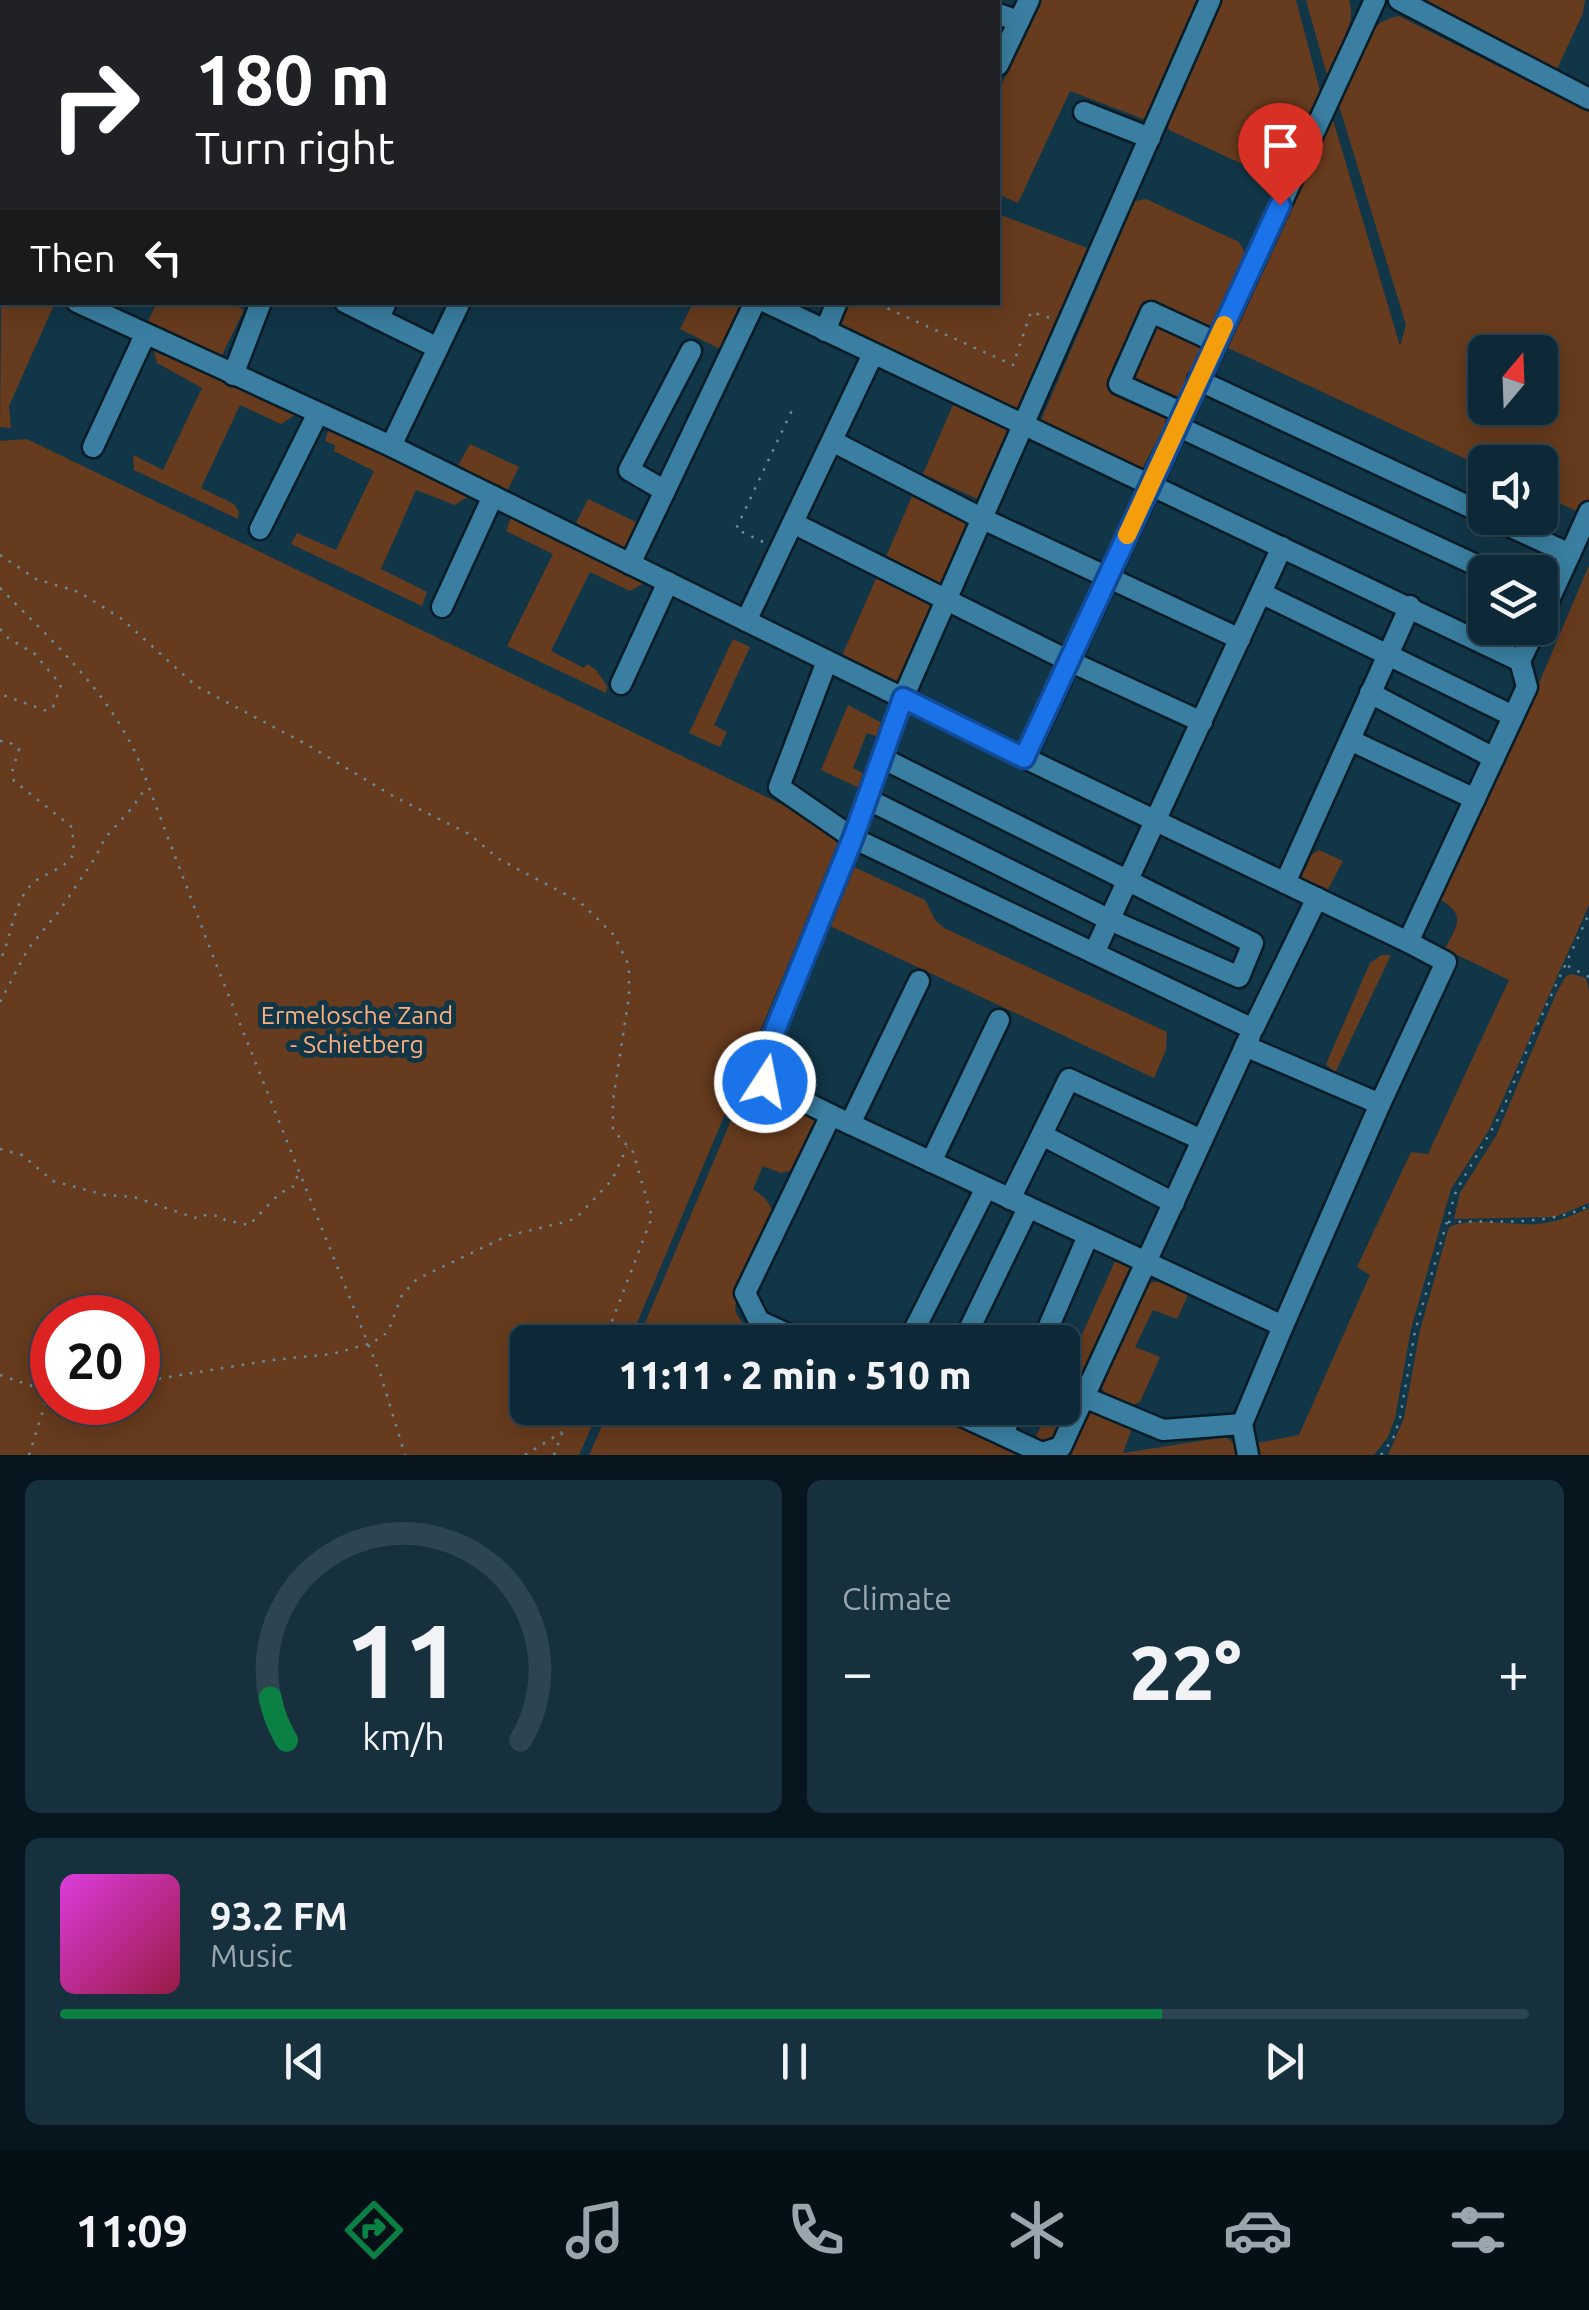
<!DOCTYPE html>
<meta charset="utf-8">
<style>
body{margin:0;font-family:Ubuntu,sans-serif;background:#16303e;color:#f1f3f6;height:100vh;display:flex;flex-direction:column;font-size:38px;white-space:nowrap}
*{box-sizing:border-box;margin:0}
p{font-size:32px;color:#9aa6ad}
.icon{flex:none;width:55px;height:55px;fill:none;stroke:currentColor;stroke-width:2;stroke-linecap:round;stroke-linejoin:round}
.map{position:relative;height:1455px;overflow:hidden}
.panel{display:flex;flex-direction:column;gap:25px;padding:25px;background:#07161e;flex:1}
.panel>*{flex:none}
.guide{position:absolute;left:0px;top:0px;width:1000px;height:305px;box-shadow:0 5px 25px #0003,0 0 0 2px #2d4451;background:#202124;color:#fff;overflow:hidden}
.needle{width:65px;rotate:19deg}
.controls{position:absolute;left:1468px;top:335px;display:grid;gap:20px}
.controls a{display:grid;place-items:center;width:90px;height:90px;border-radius:15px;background:#0d2836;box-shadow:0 5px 25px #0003,0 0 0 2px #2d4451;font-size:50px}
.speed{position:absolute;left:30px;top:1295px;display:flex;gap:20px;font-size:50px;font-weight:700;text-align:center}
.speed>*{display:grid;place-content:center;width:130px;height:130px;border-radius:50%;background:#0d2836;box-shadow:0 5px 25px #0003,0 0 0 2px #2d4451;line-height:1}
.speed .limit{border:15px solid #d22;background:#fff;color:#111}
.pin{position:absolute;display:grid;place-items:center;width:85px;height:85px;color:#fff;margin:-102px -42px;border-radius:50% 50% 50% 0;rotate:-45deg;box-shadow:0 0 10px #0007}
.pin .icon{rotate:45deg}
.me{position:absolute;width:110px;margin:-55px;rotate:11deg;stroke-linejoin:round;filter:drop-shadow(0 0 8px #0008)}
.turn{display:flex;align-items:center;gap:35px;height:210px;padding:0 30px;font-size:45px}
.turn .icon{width:130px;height:130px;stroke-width:2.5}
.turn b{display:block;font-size:70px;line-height:85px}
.then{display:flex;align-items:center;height:95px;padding:0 30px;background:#0003;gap:20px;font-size:38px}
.big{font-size:75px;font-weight:800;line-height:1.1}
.panel .widget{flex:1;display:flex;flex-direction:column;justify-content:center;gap:15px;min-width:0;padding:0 35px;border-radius:15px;background:#16303e}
.panel .dial{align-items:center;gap:0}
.dial svg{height:260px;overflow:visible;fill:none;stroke:#2d4451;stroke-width:7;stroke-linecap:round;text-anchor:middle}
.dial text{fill:#f1f3f6;stroke:none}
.song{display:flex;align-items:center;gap:30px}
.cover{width:120px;height:120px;border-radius:15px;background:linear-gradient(135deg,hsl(300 70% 55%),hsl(340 70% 35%))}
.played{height:10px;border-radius:5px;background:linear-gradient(90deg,#0b8043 75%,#2d4451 75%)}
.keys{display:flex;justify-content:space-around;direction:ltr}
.heat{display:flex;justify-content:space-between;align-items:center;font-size:55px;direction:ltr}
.panel .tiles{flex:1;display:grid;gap:25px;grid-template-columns:1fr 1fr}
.widget:last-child{grid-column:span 2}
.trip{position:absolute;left:510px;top:1325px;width:570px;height:100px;border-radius:15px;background:#0d2836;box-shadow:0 5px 25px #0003,0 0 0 2px #2d4451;font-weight:800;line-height:100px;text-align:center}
.tab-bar{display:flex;height:160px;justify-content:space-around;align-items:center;background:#051016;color:#9aa6ad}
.tab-bar .icon{width:70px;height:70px}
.tab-bar .selected{color:#0b8043}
.tab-bar b{font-size:45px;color:#f1f3f6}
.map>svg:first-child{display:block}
.green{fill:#673b1d;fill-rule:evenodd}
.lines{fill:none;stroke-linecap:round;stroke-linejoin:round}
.minor-casing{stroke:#071c27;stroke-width:25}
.path{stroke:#698c9e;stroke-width:2.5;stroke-dasharray:2.5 8;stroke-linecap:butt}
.minor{stroke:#3a7fa1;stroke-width:20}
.route-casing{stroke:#114b97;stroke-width:25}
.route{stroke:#1a73e8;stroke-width:18}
.slow{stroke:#f59e0b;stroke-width:18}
.labels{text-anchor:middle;stroke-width:10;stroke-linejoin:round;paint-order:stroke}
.park-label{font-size:25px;fill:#feaf7e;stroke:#113648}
</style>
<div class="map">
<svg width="1589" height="1455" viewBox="0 0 1589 1455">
<rect width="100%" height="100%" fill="#113648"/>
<g class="green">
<polygon points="1042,0 1199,0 1146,120 1070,91 1018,203 998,194 998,92"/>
<polygon points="1221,0 1296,0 1320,91 1281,176 1270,177 1169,130 1168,125"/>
<path d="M1306 0H1349C1357 25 1338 52 1327 75Z"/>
<polygon points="1417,0 1585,0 1583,13 1556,71"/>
<path d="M1399 16 1589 112V517L1540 494V462H1485V468L1222 345 1331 113 1400 346 1406 325 1337 99C1351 67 1360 22 1399 16ZM1485 352H1540V408H1485Z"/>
<polygon points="1146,199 1239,242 1246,255 1212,328 1204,328 1155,307 1113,384 1168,419 1142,469 1041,420 1135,201"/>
<polygon points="998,214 1090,249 1021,411 837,323 846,303 998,302"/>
<polygon points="2,230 2,302 49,303 53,307 9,406 11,428 0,427"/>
<polygon points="741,302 744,304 722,350 680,329 693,303"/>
<polygon points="157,303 230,303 244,310 221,357 148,321"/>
<polygon points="1157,323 1204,344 1176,402 1130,378"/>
<polygon points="153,347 298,413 281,424 240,405 201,488 234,504 239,512 238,519 134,470 133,455 163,470 202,388 157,363"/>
<polygon points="953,405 1012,432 982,501 923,474"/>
<polygon points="329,428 469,496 455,505 416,490 381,569 427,592 422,606 291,544 297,533 336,550 374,471 334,451 335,445 325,441"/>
<path d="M27 439 843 834 629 1342H528V1408H600L579 1455H0V441ZM52 1318H138V1402H52Z"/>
<polygon points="470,444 519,467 506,494 456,469"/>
<polygon points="916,487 974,514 944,586 885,559"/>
<polygon points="588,499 638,523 625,552 574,527"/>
<polygon points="511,517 646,582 630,591 590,572 551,651 584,668 587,664 596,670 607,686 606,693 507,646 553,554 506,531"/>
<path d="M1589 565V905L1489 1130 1451 1189 1411 1329 1395 1418 1388 1437 1374 1455H1254L1257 1443 1299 1435 1370 1275 1357 1267 1411 1152 1428 1154 1509 980 1445 949C1459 922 1467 915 1436 897L1526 714Z"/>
<polygon points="879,572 938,601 902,684 842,656"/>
<polygon points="733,639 750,647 714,725 727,732 720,747 689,733"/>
<polygon points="848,705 884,724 894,743 867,733 853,768 878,782 872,794 821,770"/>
<polygon points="1319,850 1343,861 1327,891 1299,878 1308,857"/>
<polygon points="854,867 925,900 935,920 944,928 1167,1032 1166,1050 1154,1078 830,926"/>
<polygon points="1381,955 1391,955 1335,1073 1326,1064 1370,963"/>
<polygon points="1572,974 1586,978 1589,990 1589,1203 1555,1217 1454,1219 1460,1193 1497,1134 1556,994 1566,976"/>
<path d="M746 1085 819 1120 796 1169 781 1173 763 1166 753 1189 765 1198 775 1214C767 1231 730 1297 736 1312 742 1329 768 1336 783 1342H637Z"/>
<path d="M1589 1208V1455H1388L1404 1418 1420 1330 1449 1227C1475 1216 1509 1226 1536 1224 1555 1223 1572 1216 1589 1208Z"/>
<polygon points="1116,1259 1133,1266 1052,1441 1034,1441 1049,1408 1062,1408 1063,1377"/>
<polygon points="1153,1282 1162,1282 1188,1295 1177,1319 1153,1310 1135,1347 1160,1357 1140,1402 1132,1405 1105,1394 1099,1382 1143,1285"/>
<polygon points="610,1408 918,1408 1019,1455 589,1455"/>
<polygon points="1091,1411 1130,1425 1131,1431 1123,1453 1226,1437 1238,1446 1242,1455 1063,1455 1085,1413"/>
</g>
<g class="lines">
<g class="minor-casing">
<g id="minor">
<polyline points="202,0 208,2"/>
<polyline points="364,0 364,2"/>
<polyline points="1210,0 903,698 853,838 1253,1029 1317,898"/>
<polyline points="1399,0 1589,99"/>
<polyline points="168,2 169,0"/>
<polyline points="713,2 714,0"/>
<polyline points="752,2 754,0"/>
<polyline points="862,2 863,0"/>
<polyline points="901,2 903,0"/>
<polyline points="998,14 1019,21"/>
<polyline points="998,65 1029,0"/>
<polyline points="0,99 2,109"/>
<polyline points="1084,112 1150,138"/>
<polyline points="77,302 391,446 1025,758 1408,942 1527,687 1520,661 766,302"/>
<polyline points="345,302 379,319"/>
<polyline points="386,302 379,319 438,348"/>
<polyline points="825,331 837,302"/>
<polyline points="233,375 261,302"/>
<polyline points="1198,380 1485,514"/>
<polyline points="1183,413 1119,384 1151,312 1216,342"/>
<polyline points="1177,426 1491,572"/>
<polyline points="832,441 983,519 1240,639"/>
<polyline points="391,446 460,302"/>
<polyline points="93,447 145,335"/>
<polyline points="665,491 629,470 691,351"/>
<polyline points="1492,518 1570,554 1540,619"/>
<polyline points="793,523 1069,661 1202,722"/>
<polyline points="260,529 318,413"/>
<polyline points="1570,554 1589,512"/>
<polyline points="630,564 755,302"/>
<polyline points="1261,593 1513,716"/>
<polyline points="442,607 493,496"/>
<polyline points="746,621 873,354"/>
<polyline points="1520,661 1536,628"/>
<polyline points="621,684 668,582"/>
<polyline points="1370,693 1494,758"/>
<polyline points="1350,740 1475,799"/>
<polyline points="1025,758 1375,0"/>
<polyline points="867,799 1110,920 1239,977 1253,943 882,758"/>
<polyline points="1285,883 1410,606"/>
<polyline points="1094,953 1282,547"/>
<polyline points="1380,1104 1446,962 1408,942"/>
<polyline points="831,1115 1283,1326 1380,1104 1245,1046"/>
<polyline points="850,1124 919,981"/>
<polyline points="1042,1135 1174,1203"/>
<polyline points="931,1162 999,1020"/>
<polyline points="1010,1199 1069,1079 1202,1140"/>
<polyline points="805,1342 759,1321 745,1293 831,1115 765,1082 763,1060 853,838 779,787 827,661"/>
<polyline points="908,1342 986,1188"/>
<polyline points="963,1342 1028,1208"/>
<polyline points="1042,1342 1088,1236"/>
<polyline points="1084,1397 1163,1430 1242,1424 1283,1326"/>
<polyline points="945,1408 1042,1453 1061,1447 1250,1036"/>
<polyline points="1242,1424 1248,1455"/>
<polyline points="1003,1434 1014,1408"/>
</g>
</g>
<g class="path">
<polyline points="408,0 408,2"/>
<polyline points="621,2 622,0"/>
<polyline points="884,302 882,306 1013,365 1031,312 1050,318"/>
<polyline points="763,542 736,529 793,408"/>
<polyline points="0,555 36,579 79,592 122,619 196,686 306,744 393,796 469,834 499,859 580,902 614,935 629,966 629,996 613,1100 613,1130 633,1152 652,1217 604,1342"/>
<path d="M0 588C51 640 105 688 137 756L214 959 381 1376 405 1455"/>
<polyline points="0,629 9,639 34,653 61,685 53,707 47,711 0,694"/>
<path d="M0 741 9 742 19 749 12 772 14 781 72 827 74 853C64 872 44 871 30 886 13 905 11 939 0 961"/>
<polyline points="1568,966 1589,977"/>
<polyline points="0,1002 28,949 60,910 95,858 105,838 132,808 147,786"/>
<polyline points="0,1149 22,1155 53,1181 105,1195 134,1197 195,1218 199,1215 221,1216 225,1220 249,1225 279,1194 294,1186 298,1174"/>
<path d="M1448 1222C1497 1220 1544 1227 1589 1206"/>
<polyline points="0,1375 32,1386 52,1389"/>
<polyline points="138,1382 272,1360 332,1354 372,1343 388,1332 402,1295 417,1279 507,1236 569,1221 579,1215 612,1180 627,1147"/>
<polyline points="29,1455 50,1388"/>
<polyline points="525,1455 562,1432"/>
<polyline points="554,1455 563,1431 579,1408"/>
<polyline points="1381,1455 1393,1439 1400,1418 1415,1331 1456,1191 1501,1114 1535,1030 1589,914"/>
</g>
<use href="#minor" class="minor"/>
</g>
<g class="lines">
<g class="route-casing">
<polyline id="route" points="765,1082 763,1060 853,838 903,698 1024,758 1280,205"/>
</g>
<use href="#route" class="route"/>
<polyline class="slow" points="1127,535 1224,325"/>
</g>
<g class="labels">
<g class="park-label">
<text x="357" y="1024">Ermelosche Zand<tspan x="357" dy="29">- Schietberg</tspan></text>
</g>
</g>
</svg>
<div class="controls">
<a><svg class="needle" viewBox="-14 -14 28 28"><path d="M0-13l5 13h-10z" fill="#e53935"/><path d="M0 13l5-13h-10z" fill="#9aa6ad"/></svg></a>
<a><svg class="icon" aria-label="sound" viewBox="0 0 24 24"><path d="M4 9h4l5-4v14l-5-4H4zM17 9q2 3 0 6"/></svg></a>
<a><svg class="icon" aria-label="layers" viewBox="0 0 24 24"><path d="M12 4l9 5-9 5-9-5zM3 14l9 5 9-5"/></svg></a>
</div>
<div class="speed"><div class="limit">20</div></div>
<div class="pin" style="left:1280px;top:205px;background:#d93025"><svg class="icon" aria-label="arrive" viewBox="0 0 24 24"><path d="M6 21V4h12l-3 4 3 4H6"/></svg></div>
<svg class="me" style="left:765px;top:1082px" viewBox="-20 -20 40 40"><circle r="17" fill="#1a73e8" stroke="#fff" stroke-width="3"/><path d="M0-11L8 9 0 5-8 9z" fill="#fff"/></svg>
<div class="trip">11:11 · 2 min · 510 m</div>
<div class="guide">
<div class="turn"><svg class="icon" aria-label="right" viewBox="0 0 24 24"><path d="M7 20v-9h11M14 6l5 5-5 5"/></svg><div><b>180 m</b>Turn right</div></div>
<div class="then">Then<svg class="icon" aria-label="left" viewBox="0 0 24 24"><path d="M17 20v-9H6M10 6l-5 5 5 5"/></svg></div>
</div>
</div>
<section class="panel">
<div class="tiles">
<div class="widget dial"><svg viewBox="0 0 100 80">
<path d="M14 69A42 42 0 1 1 86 69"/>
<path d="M14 69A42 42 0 0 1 9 56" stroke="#0b8043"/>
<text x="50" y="56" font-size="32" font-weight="700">11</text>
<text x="50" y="72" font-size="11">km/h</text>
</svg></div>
<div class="widget"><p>Climate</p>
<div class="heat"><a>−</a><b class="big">22°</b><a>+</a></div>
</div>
<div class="widget">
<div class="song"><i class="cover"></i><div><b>93.2 FM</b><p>Music</p></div></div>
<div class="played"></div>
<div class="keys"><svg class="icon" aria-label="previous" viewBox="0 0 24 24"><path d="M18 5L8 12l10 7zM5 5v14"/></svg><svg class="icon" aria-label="pause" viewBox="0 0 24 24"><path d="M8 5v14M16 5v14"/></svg><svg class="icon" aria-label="next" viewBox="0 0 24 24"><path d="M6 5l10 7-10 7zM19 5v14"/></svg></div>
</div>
</div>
</section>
<nav class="tab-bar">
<b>11:09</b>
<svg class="icon selected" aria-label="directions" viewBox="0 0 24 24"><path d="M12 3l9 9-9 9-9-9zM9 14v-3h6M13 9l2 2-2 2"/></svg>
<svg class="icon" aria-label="music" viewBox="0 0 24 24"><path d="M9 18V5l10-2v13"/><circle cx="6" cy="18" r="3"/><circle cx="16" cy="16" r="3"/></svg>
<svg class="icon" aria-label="phone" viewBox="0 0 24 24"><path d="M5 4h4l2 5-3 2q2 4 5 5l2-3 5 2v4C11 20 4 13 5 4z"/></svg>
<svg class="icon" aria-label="climate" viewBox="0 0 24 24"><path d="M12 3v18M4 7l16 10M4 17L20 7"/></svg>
<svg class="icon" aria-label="car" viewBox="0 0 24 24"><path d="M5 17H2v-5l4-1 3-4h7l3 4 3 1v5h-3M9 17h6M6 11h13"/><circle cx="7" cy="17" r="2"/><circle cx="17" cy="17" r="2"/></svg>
<svg class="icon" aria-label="filters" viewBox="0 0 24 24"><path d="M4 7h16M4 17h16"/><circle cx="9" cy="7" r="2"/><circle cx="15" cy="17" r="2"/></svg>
</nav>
